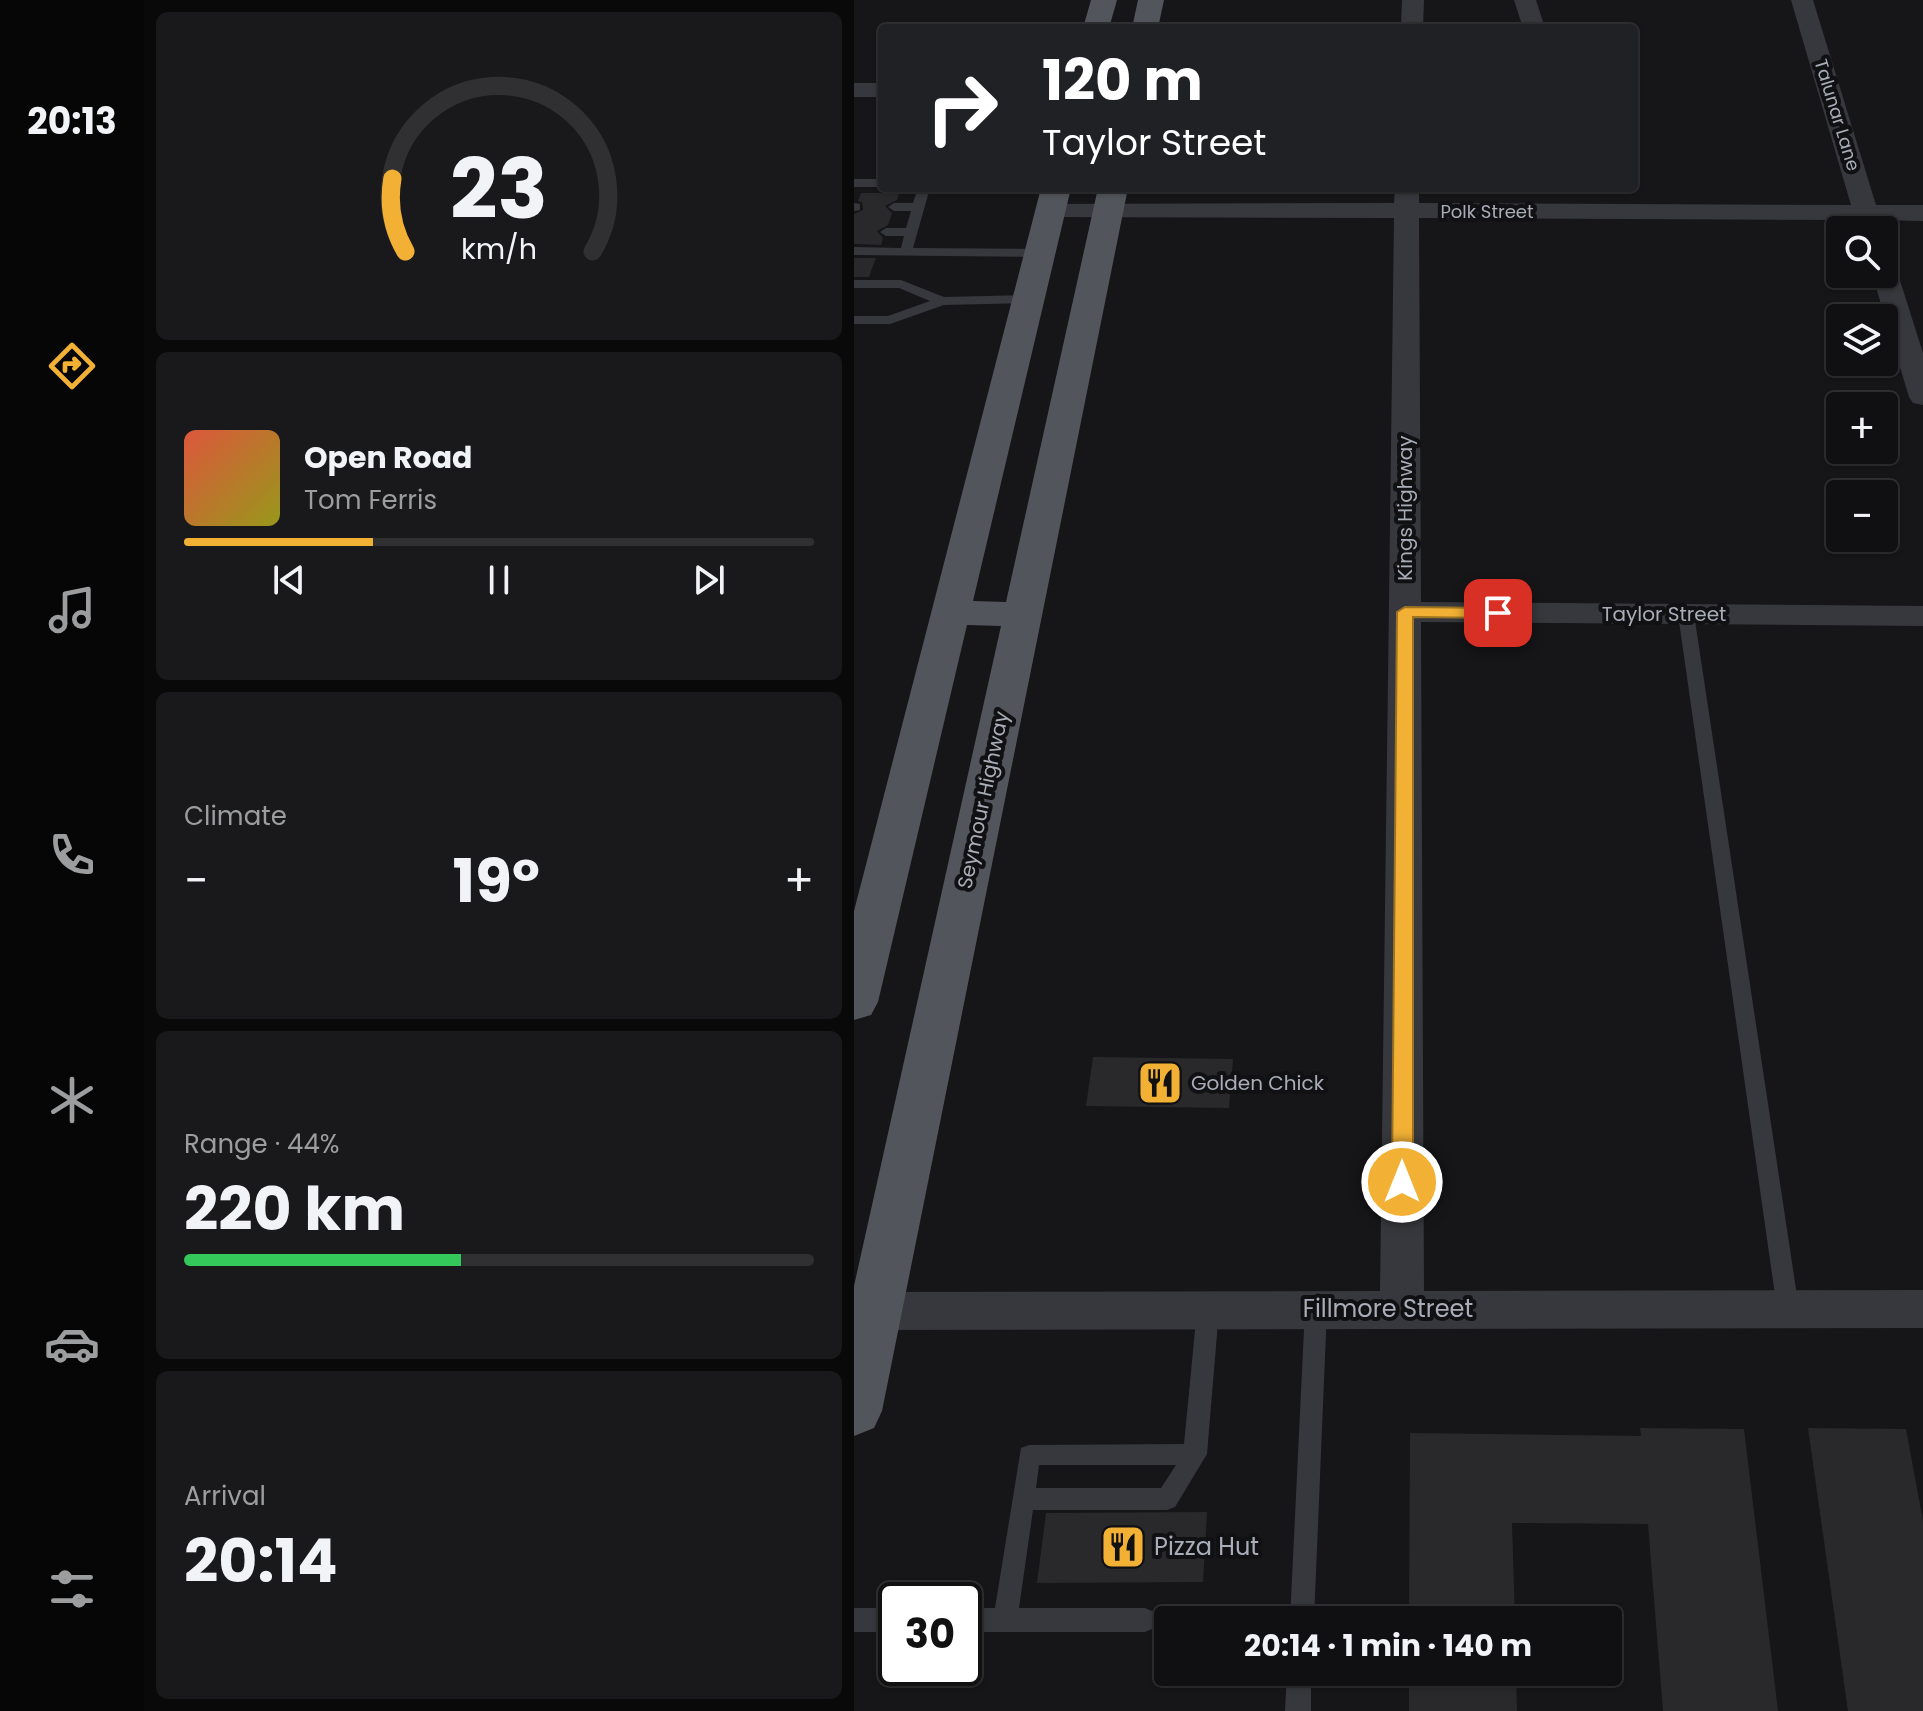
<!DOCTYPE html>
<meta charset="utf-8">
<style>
body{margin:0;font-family:Poppins,sans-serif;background:#19191b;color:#f1f3f6;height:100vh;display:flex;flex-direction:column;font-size:30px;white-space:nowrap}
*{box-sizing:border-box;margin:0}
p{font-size:26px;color:#9c9d9f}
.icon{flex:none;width:44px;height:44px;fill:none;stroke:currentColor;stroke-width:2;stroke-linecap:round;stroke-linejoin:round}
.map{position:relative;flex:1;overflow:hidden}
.side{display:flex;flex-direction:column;gap:12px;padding:12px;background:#09090a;width:710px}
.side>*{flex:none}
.guide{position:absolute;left:24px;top:24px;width:760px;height:168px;border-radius:8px;box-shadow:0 2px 6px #0004,0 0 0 2px #303032;background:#202124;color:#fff;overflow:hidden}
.fabs{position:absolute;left:972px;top:216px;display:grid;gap:16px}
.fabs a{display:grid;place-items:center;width:72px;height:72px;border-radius:8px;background:#101012;box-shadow:0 2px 6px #0004,0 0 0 2px #303032;font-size:40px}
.speed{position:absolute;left:24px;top:1582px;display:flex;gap:16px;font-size:40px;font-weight:700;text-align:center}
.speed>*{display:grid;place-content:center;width:104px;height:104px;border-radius:50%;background:#101012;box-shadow:0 2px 6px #0004,0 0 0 2px #303032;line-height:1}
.speed .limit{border:4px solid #111;border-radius:12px;background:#fff;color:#111}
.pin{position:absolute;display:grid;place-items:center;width:68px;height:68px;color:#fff;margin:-34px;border-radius:16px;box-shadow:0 4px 12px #0006}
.me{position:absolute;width:88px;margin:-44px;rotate:0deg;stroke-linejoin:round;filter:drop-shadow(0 0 6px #0008)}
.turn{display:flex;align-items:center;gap:28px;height:168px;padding:0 32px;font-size:36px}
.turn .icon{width:104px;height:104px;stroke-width:2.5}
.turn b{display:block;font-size:56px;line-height:68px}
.big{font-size:60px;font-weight:700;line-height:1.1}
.side .card{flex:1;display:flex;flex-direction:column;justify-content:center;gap:12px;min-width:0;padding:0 28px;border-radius:12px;background:#19191b}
.side .dial{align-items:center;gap:0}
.dial svg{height:208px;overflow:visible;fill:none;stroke:#303032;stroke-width:7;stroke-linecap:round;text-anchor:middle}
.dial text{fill:#f1f3f6;stroke:none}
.song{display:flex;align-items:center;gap:24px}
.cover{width:96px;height:96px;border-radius:12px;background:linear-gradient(135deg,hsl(10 70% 55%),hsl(60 70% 35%))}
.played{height:8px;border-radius:4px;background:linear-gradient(90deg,#f2b134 30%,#303032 30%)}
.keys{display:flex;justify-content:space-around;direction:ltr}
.heat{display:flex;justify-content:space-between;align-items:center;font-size:44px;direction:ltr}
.charge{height:12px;border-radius:6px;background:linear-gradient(90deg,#34c759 44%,#303032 0)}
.trip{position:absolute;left:300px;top:1606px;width:468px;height:80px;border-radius:8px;background:#101012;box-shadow:0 2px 6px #0004,0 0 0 2px #303032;font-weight:700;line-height:80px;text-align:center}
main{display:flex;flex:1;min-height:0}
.dock{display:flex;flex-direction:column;width:144px;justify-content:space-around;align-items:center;background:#060607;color:#9c9d9f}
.dock .icon{width:56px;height:56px}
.dock .current{color:#f2b134}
.dock b{font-size:36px;color:#f1f3f6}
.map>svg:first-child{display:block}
.building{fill:#29292c}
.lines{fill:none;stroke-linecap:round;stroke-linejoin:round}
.service{fill:#37383d;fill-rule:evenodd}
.minor{fill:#37383d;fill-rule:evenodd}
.primary{fill:#53555c;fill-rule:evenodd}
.route{fill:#f2b134;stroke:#9d7322;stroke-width:2}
.labels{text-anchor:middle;stroke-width:8;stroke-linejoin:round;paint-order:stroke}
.far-street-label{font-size:18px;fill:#a8adb8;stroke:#111113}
.street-label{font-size:20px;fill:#a8adb8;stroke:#111113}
.poi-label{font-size:20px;fill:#a8adb8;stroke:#111113;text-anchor:start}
.near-street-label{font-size:24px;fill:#a8adb8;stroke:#111113}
.near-poi-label{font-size:24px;fill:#a8adb8;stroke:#111113;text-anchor:start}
</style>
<main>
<nav class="dock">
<b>20:13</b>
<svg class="icon current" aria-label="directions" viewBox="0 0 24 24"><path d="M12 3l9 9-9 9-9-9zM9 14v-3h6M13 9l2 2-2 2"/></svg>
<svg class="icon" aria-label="music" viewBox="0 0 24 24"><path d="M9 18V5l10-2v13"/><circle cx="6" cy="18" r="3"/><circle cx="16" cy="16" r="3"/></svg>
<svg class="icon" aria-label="phone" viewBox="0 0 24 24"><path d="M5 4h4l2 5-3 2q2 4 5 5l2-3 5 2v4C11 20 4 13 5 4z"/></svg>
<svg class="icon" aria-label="climate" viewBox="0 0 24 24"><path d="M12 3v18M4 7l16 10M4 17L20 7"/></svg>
<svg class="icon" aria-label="car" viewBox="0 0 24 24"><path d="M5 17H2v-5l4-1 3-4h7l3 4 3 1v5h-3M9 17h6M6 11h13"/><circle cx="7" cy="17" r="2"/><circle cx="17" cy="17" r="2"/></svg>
<svg class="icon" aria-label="filters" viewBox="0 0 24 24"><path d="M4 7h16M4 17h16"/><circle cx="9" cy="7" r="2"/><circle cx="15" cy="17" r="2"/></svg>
</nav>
<section class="side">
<div class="card dial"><svg viewBox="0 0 100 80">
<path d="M14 69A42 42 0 1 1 86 69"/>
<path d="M14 69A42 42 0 0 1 9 41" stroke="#f2b134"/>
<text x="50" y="56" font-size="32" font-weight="700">23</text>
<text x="50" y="72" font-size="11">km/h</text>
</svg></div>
<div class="card">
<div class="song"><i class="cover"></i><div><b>Open Road</b><p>Tom Ferris</p></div></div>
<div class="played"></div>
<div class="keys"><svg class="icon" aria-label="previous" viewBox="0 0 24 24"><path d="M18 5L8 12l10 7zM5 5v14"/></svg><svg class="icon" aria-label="pause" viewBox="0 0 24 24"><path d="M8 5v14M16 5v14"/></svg><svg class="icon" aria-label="next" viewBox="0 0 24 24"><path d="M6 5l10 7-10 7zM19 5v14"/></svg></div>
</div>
<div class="card"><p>Climate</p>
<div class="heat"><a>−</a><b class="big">19°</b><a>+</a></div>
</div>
<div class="card"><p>Range · 44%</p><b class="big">220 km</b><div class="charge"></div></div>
<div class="card"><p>Arrival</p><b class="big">20:14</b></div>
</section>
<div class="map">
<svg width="1069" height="1711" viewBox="0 0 1069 1711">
<rect width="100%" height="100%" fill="#161618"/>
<g class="building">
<polygon points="7,193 45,193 43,200 31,206 38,213 34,225 23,231 29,238 27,245 0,244 0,214 9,210 8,202 4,201"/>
<polygon points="0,258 22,258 15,277 0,277"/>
<polygon points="239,1057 379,1059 375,1108 232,1106"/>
<polygon points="786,1428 890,1429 924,1711 809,1711 794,1524 658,1523 661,1620 555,1620 556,1433 787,1436"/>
<polygon points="954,1428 1052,1429 1069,1521 1069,1711 994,1711"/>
<polygon points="353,1512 349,1582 183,1583 192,1513"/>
<polygon points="555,1672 662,1672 663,1711 555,1711"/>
</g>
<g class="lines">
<g class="service">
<rect x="0" y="179" width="28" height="8"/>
<polygon points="64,188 76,188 59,248 186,249 192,253 186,257 0,255 0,247 47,248 50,236 32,236 26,232 32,228 52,228 57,211 40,211 34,207 40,203 59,203"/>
<polygon points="0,203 6,204 6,210 0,211"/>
<polygon points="0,280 47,280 90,297 175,295 182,299 175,303 90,305 36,324 0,324 0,316 34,316 76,301 45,288 0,288"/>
<polygon points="832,609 840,614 945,1309 942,1316 934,1318 926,1316 923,1309 824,614"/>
<polygon points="462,1300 470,1302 473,1309 460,1620 436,1620 451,1309 454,1302"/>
<path d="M354 1301 362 1303 365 1310 353 1454 321 1507 313 1510H179L165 1608H291L300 1612 303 1620 300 1628 291 1632H110V1608H141L167 1448 175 1445 330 1444 343 1310 346 1303ZM185 1465H322L307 1488H182Z"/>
<rect x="0" y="1608" width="42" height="24"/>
<polygon points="433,1672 457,1672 457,1711 431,1711"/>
</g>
<g class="minor">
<polygon points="548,0 570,0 569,28 547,28"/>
<polygon points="660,0 682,0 691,28 669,28"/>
<polygon points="937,0 959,0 1022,205 1069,205 1069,221 1027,220 1030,230 1004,230 1001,220 565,218 567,602 1069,606 1069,626 567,622 570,1291 1069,1290 1069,1328 0,1330 0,1292 526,1291 540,218 197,217 188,214 184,209 188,204 540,203 541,188 565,188 565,203 997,205"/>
<rect x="0" y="83" width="28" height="14"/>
<polygon points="1030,263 1039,265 1043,271 1069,353 1069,405 1059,403 1055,397 1018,274 1030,274"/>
</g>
<g class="primary">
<polygon points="237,0 263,0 255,28 229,28"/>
<polygon points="284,0 310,0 304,28 278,28"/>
<polygon points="187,188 217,188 119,601 152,602 244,188 274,188 28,1411 20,1428 0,1436 0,1286 147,626 113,625 24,1002 17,1015 0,1020 0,911"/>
</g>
</g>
<polygon class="route" points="551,607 644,608 652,613 644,618 559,617 559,1182 556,1188 548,1190 541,1188 538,1182 543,612"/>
<defs>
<g id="restaurant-square" transform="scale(2.3)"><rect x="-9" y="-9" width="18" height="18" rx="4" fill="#f2b134" stroke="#111113"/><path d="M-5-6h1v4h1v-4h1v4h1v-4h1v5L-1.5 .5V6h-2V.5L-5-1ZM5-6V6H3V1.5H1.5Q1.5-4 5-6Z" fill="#111"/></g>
</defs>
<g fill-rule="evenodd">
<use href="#restaurant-square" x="306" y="1083"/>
<use href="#restaurant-square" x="269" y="1547"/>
</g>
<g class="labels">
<g class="far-street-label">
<text transform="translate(983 115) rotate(73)" y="6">Talunar Lane</text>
<text x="633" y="218">Polk Street</text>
</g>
<g class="street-label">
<text transform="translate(551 508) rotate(-90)" y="7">Kings Highway</text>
<text x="810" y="621">Taylor Street</text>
<text transform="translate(129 800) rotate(-78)" y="7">Seymour Highway</text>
</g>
<g class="poi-label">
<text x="337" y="1090">Golden Chick</text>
</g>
<g class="near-street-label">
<text x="534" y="1317">Fillmore Street</text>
</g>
<g class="near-poi-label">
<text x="300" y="1555">Pizza Hut</text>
</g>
</g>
</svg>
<div class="fabs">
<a><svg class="icon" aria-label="search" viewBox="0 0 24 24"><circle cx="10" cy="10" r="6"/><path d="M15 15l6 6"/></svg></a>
<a><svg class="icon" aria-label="layers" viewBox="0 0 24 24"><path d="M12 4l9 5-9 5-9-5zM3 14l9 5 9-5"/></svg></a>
<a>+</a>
<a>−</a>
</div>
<div class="speed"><div class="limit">30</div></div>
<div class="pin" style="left:644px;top:613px;background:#d93025"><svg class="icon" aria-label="arrive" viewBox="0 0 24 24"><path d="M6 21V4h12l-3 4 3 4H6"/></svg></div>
<svg class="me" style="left:548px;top:1182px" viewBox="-20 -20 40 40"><circle r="17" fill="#f2b134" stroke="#fff" stroke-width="3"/><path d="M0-11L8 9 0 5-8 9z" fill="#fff"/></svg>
<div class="trip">20:14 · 1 min · 140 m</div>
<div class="guide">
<div class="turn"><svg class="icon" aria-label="right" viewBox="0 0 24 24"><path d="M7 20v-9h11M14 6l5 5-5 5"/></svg><div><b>120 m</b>Taylor Street</div></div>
</div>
</div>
</main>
